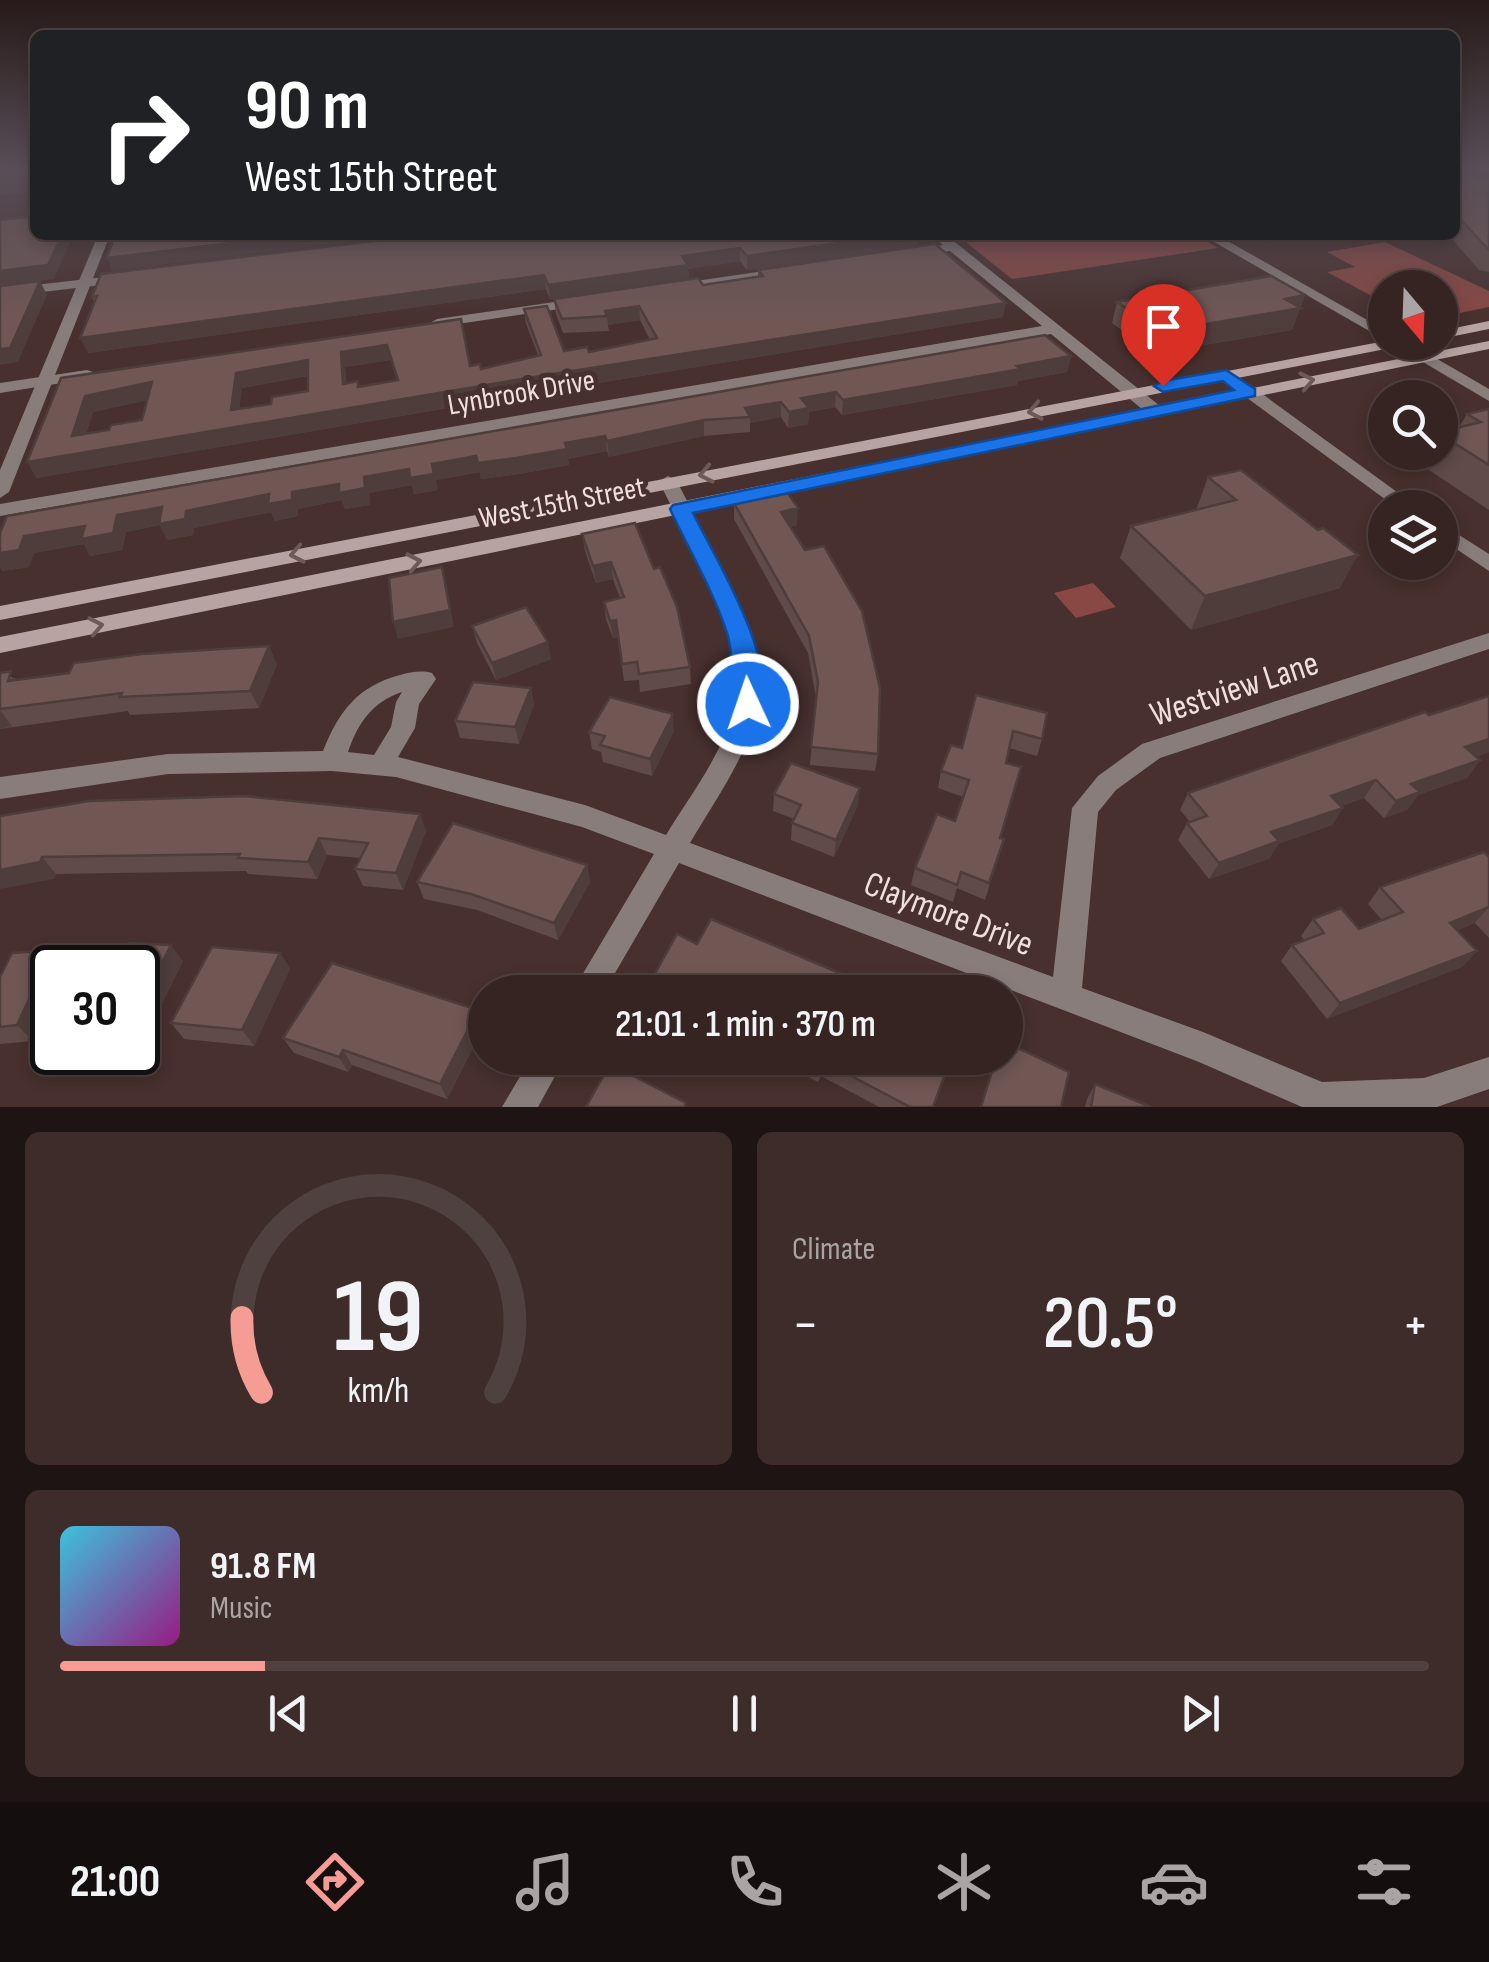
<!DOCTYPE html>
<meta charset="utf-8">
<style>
body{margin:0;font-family:"Sofia Sans Condensed",sans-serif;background:#3d2c2a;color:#f1f3f6;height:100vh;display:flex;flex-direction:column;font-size:38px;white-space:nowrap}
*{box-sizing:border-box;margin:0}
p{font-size:32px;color:#aaa4a5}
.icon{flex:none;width:55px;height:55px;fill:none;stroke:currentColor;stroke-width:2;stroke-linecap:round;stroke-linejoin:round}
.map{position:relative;height:1107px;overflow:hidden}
.details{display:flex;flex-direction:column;gap:25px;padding:25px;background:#1d1413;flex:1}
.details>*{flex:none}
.guide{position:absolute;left:30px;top:30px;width:1430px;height:210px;border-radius:15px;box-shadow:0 5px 15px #0003,0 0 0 2px #4f4140;background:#202124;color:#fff;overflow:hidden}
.needle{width:65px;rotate:161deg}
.controls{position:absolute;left:1368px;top:270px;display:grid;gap:20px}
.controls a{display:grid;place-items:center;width:90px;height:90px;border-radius:50%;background:#352422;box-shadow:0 5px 15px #0003,0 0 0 2px #4f4140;font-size:50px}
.speed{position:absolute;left:30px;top:945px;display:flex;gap:20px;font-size:50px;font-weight:700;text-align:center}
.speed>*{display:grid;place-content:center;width:130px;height:130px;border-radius:50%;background:#352422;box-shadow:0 5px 15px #0003,0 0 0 2px #4f4140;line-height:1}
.speed .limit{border:5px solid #111;border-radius:15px;background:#fff;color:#111}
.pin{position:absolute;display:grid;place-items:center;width:85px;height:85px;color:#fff;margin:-102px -42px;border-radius:50% 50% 50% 0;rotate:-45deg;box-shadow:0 0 10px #0007}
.pin .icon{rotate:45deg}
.me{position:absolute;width:110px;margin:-55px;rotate:357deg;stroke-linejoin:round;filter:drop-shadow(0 0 8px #0008)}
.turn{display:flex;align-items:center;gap:35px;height:210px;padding:0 50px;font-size:45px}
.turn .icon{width:130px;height:130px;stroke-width:2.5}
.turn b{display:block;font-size:70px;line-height:85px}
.big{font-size:75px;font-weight:600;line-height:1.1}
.details .widget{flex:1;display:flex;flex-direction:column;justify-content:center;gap:15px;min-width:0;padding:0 35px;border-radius:15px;background:#3d2c2a}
.details .dial{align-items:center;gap:0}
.dial svg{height:260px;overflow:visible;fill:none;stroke:#4f4140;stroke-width:7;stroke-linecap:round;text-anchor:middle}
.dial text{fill:#f1f3f6;stroke:none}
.song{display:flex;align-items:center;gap:30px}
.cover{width:120px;height:120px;border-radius:15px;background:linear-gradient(135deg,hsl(190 70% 55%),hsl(310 70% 35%))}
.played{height:10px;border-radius:5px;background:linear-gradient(90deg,#f59c94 15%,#4f4140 15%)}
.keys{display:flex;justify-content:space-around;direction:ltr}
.heat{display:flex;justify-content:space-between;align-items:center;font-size:55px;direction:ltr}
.details .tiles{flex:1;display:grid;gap:25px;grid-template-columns:1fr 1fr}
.widget:last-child{grid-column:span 2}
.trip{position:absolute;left:468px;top:975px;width:555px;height:100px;border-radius:50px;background:#352422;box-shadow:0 5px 15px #0003,0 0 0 2px #4f4140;font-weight:600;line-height:100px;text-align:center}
.tab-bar{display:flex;height:160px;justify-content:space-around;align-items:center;background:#150e0e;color:#aaa4a5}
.tab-bar .icon{width:70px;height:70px}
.tab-bar .on{color:#f59c94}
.tab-bar b{font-size:45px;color:#f1f3f6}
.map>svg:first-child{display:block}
.green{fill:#894844}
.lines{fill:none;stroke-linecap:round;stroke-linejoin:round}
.minor{fill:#897d7c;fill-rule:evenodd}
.tertiary{fill:#897d7c;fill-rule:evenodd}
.secondary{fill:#b7a4a2;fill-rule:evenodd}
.wall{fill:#604b48;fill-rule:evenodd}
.shaded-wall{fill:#4e3d3b}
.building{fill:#705754;stroke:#4e3d3b;stroke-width:2.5;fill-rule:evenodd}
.oneway{stroke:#6e5957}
.route{fill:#1a73e8;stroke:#114b97;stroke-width:2.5}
.labels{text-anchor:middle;stroke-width:10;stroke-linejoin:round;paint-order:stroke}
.street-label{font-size:30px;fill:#efe0de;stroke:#47302e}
.near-street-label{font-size:35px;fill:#efe0de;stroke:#47302e}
</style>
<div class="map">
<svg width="1489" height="1107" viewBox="0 0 1489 1107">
<rect width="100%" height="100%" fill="#47302e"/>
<g class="green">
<polygon points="957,235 1196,235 1218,248 1012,279"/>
<polygon points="1385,242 1489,291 1489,307 1440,317 1440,288 1385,288 1385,303 1327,272 1355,267 1327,252"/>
<polygon points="1093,583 1116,607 1076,618 1054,593"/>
</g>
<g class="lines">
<g class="minor">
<polygon points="932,235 946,235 1160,406 1160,414 1148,414 1051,334 0,516 0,504 1042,326 950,251 913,256 913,250 943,245"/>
<polygon points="1202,235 1217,235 1385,330 1385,340"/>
<polygon points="785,268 792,272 790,275 675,292 668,288 675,284"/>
<polygon points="122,275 127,276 127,282 0,297 0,289"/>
<polygon points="582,298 589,302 587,305 437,327 430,323 437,319"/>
<polygon points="1389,342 1408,342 1489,389 1489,401"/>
<polygon points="87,370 93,372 93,378 0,393 0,383"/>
<path d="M668 476 677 481C704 537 772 644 759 704 749 754 715 800 690 843L1053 977 1072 808 1098 776 1142 744 1489 633V649L1160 758 1116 790 1098 812 1082 988 1203 1032 1322 1082 1424 1078 1489 1057V1089L1437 1107H1302L1199 1062 679 863 604 992H572L654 854 582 827 396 777 332 771 168 774 0 799V777L168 754 323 751C339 711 358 686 400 675 411 672 421 670 432 673L436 679 419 704 415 728 398 757 585 805 666 835C691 794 724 752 735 705 750 645 685 537 659 481ZM402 692 396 702 391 727 374 755 348 752C358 723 372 702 402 692Z"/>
<polygon points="531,1058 565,1058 538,1107 502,1107"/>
</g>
<g class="tertiary">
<polygon points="98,235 110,235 9,492 0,498 0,470"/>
<polygon points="1226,370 1232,372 1419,508 1397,508 1220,378 1218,375"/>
<polygon points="1440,523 1489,554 1489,571 1440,538"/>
</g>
<g class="secondary">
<polygon points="1489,321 1489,329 1440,339 1440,331"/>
<polygon points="1385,341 1408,342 1401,346 0,620 0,606"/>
<polygon points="1489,341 1489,349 0,653 0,637"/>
</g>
</g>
<g class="wall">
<polygon points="1455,170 1489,180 1489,272 1479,270 1452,239 1434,235 1455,235"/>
<polygon points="424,235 918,245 747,270 740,261 688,269 689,278 550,299 546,289 88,353 95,303 92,297"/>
<polygon points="1270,235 1331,235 1283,242"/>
<path d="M758 270 1003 317 543 392 36 478 61 378 461 319 470 366 481 369 538 355 526 324 524 309 564 351 589 352 650 340 640 320 608 325 609 331 563 333 556 314 554 299 703 285 758 276ZM391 360 397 380 359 387 346 383 345 367ZM308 376V391L271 404 239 409 242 388ZM147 400 142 420 109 430 86 434 93 412Z"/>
<polygon points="1305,295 1292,330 1175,350 1164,341 1142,345 1112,323 1117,302"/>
<polygon points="1071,356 1067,372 1018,381 1017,385 842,415 835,407 809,412 808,424 788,428 781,417 750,423 750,432 704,436 609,457 607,451 568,459 569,465 519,474 481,479 480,472 436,480 438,490 414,494 412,485 369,493 370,505 345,509 342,500 298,509 298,516 275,521 271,512 194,528 193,535 167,540 160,525 126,532 122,550 90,556 84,544 34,553 29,567 2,571 7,516"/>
<polygon points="1489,409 1489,510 1420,464 1426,452 1440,452 1440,432 1459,427 1467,414"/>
<polygon points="1208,477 1318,530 1340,588 1191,630 1120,558 1131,526 1196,510"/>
<polygon points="734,503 797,525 790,526 878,754 875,771 810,765 816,698 808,653 734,519"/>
<polygon points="635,523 690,667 691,684 640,692 639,680 624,681 618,637 613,638 606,619 604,602 620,598 613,579 596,583 585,551 582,534"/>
<polygon points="472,626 551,659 496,680 477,643"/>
<polygon points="277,664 259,708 130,715 128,711 0,729 0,673 17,679"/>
<polygon points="531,688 534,705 519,744 460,738 455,721"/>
<polygon points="976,695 1042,739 1037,756 1009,748 1006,763 1000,838 1004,839 985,900 957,888 953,902 911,885 915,868 955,821 963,797 938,788 941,771 962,748"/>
<polygon points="1489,696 1489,752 1476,757 1480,760 1467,778 1418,795 1407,810 1384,818 1364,798 1341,806 1343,808 1332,825 1278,844 1269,859 1209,879 1178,840 1187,823 1190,822 1180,810 1188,793"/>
<polygon points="674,731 652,776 603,762 601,752 592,749 589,732"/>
<polygon points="774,794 858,805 834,857 791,840 792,823 794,819 773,811"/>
<polygon points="420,814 426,831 403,890 363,886 355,869 360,858 327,855 317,879 248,874 246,871 56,874 54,879 0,816"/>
<polygon points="1489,857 1489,938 1475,923 1458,930 1477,951 1462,967 1327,1019 1281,961 1292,945 1304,940 1301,936 1313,919 1359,929 1382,920 1368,904 1380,887"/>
<polygon points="587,865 590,882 558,940 477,910 424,899 417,882"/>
<polygon points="697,944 856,980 855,985 870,992 652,992 651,981"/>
<polygon points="52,950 67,966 66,968 52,968 33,1041 0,1044 0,977"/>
<polygon points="280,953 290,969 254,1046 184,1039 171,1023"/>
<polygon points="119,961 183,961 147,1033 138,1032 138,968"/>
<polygon points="484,1026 447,1099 352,1065 348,1072 294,1053 283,1038"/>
<polygon points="770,1058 952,1058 934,1107 879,1107 821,1076 818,1082"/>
<polygon points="1095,1084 1151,1107 1085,1107 1087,1099"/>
</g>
<g class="shaded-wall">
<polygon points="35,172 35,192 0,195 0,176"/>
<polygon points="62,235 73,235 54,279 0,286 0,271"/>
<polygon points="298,235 409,235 112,271 107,258"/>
<polygon points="896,235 919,235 918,245 747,270 747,256"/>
<polygon points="1286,235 1331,235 1283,242"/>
<polygon points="740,248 740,261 688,269 689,278 550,299 548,285 682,256"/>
<polygon points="544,275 546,289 88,353 80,338"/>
<polygon points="40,281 47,295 18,362 0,365 0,349"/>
<polygon points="1305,295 1292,330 1175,350 1182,328 1285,299"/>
<polygon points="1006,303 1003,317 543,392 36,478 27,462 540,376"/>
<polygon points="639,306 640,320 608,325 607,316 605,311"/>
<polygon points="1170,320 1164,341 1142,345 1148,323"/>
<polygon points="387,345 391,360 345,367 347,399 343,384 341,352"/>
<polygon points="1071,356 1067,372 1018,381 1017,385 842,415 843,400"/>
<polygon points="308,360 313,375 242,388 237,426 231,410 236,373"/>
<polygon points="152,382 159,398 93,412 80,452 72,436 85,396"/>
<polygon points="836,392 835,407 809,412 808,424 788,428 789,412 801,398"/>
<polygon points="781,402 781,417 750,423 750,417 745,408"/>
<polygon points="704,420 704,436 609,457 607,441"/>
<polygon points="605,436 607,451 568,459 569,465 519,474 481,479 478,463 565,443"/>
<polygon points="476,456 480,472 436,480 438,490 414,494 412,485 369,493 370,505 345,509 342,500 298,509 298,516 275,521 271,512 194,528 193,535 167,540 160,525 126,532 122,550 90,556 84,544 34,553 29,567 2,571 0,568 0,553 24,536 117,515 162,507 186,511"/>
<polygon points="798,508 797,525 781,528 781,512"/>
<polygon points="1358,555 1340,588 1191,630 1205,596"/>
<polygon points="611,562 613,579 596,583 593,566"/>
<polygon points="442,567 454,627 398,639 393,622"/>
<polygon points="616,620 618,637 613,638 610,621"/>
<polygon points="548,642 551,659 496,680 492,663"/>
<polygon points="269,646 277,664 259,708 250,691"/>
<polygon points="531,688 534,705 519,744 515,727"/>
<polygon points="0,710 12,726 0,729"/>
<polygon points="673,714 674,731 652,776 650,759"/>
<polygon points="1489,739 1489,752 1452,765 1465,747"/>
<polygon points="1480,760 1467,778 1418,795 1407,810 1384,818 1396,801 1411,784"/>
<polygon points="1376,780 1364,798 1320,813 1331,796"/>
<polygon points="860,788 858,805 834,857 836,840"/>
<polygon points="1343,808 1332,825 1278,844 1269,859 1209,879 1219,863 1271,832"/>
<polygon points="420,814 426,831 403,890 396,873"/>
<polygon points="319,838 327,855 317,879 308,862"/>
<polygon points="42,857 56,874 54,879 0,889 0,870"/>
<polygon points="587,865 590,882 558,940 554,923"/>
<polygon points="1489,907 1475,923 1435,939 1450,923"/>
<polygon points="171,945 183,961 147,1033 138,1022 138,1008"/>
<polygon points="52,950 67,966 66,968 52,968 52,998 33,1041 17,1025"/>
<polygon points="1477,951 1462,967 1327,1019 1340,1003"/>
<polygon points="280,953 290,969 254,1046 242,1030"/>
<polygon points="478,1010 484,1026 447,1099 440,1084"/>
<polygon points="343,1050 352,1065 348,1072 339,1057"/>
</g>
<g class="building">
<polygon points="0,170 35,170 35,172 34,173 0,176"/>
<polygon points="1455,170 1471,170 1479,178 1489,180 1489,250 1461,220 1455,218"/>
<polygon points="35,216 35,235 62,235 48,265 0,271 0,220"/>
<polygon points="115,235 298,235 107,258"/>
<polygon points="424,235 896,235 747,256 740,248 682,256 688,265 548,285 544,275 80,338 97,296 92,297 101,274"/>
<path d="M935 244 1006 303 540 376 27 462 61 378 461 319 470 366 480 364 481 369 541 355 524 309 547 306 564 351 587 347 589 352 657 338 639 306 605 311 607 316 562 319 554 299 698 278 703 285 763 276 758 270ZM387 345 398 380 358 387V381L343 384 341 352ZM308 360V391L272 397 271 404 231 410 236 373ZM152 382 142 420 111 425 109 430 72 436 85 396Z"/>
<polygon points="1271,276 1305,295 1285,299 1301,308 1182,328 1170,320 1148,323 1117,302"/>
<polygon points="40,281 10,348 0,349 0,286"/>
<polygon points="1045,335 1071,356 1017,366 1021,369 843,400 836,392 801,398 809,408 789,412 781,402 745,408 750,417 704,420 607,441 605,436 565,443 567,449 516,458 478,463 476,456 432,464 434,474 410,478 409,469 364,477 365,488 339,493 339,484 292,492 292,500 268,504 269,494 186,511 185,519 159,524 162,507 117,515 113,533 81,539 85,526 24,536 19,550 0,553 0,533 7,516"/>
<polygon points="1489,409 1489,465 1440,434 1440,432 1481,422 1467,414"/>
<polygon points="1241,470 1318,530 1323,528 1358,555 1205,596 1131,526 1236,500 1208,477"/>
<polygon points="787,492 798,508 781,512 805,550 824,546 862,611 880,688 878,754 811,747 818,682 809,636 734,503"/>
<polygon points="635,523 654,569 660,567 677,607 690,667 639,674 637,662 622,664 616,620 610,621 604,602 624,597 611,562 593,566 582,534"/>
<polygon points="442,567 450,610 393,622 389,578"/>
<polygon points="526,607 548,642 492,663 472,626"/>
<polygon points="269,646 250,691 120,697 122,693 0,709 0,673 11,671 8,681 69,673 74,663 142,654"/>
<polygon points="473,682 531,688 515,727 455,721"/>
<polygon points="976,695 1047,713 1042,739 1013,731 1006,763 1021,767 1000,838 1004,839 989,883 961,872 957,885 915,868 937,814 955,821 969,780 941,771 951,745 962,748"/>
<polygon points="1489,696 1489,739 1465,747 1480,760 1411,784 1420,792 1396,801 1376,780 1331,796 1343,808 1271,832 1279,841 1219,863 1187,823 1207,816 1188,793 1425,712 1429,715"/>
<polygon points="610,697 673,714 650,759 600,745 605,736 589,732"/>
<polygon points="791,763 860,788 836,840 792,823 801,805 774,794"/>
<polygon points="245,796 420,814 396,873 355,869 368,843 319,838 308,862 238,858 240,854 42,857 40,862 0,870 0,816 89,801"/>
<polygon points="453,823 587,865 554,923 471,894 417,882"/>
<polygon points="1484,852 1489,857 1489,907 1450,923 1477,951 1340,1003 1292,945 1324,933 1313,919 1341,908 1359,929 1403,912 1380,887"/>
<polygon points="711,919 856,980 854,985 870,992 674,992 651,981 677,934 697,944"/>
<polygon points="129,943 171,945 138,1008 138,968 83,968 87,959 119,961"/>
<polygon points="212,947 280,953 242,1030 171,1023"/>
<polygon points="52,950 17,1025 0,1027 0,977 12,953"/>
<polygon points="332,963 478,1010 440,1084 343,1050 339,1057 283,1038"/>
<polygon points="1005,1042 1069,1072 1061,1107 981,1107 996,1058 1005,1058"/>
<polygon points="801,1058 951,1058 933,1107 910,1107 823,1061 820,1067"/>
<polygon points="610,1064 686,1103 684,1107 586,1107"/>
<polygon points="1095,1084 1151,1107 1091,1107"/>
</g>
<defs><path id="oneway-chevron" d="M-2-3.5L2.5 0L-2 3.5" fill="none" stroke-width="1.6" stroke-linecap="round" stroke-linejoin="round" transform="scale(2.5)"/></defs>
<g class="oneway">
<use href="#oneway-chevron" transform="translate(1307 381) rotate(-11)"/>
<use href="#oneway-chevron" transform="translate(1035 411) rotate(169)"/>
<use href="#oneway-chevron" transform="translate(706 474) rotate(169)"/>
<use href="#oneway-chevron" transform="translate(297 554) rotate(169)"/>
<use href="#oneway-chevron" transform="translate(414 562) rotate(-11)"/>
<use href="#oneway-chevron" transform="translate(96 626) rotate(-11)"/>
</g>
<linearGradient id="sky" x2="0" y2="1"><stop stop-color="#271a19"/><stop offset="0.52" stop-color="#584e57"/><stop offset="1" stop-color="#584e57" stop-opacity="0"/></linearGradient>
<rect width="1489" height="325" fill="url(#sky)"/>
<path class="route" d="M1226 370 1255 389V396L693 513C714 556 782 666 758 711H738C729 692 735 656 727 633 713 590 689 550 670 509L673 505 1234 390 1223 381 1163 392 1154 386 1163 381Z"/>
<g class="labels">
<g class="street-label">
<text transform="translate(521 392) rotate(-10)" y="10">Lynbrook Drive</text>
<text transform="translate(562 502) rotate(-11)" y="10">West 15th Street</text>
</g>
<g class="near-street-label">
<text transform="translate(1234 688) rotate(-18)" y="12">Westview Lane</text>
<text transform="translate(949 913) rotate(21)" y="12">Claymore Drive</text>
</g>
</g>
</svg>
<div class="controls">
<a><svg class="needle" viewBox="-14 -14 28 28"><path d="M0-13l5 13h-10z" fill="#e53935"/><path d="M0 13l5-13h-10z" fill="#aaa4a5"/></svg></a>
<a><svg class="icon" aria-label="search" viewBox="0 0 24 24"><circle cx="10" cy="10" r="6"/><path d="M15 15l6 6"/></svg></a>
<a><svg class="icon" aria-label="layers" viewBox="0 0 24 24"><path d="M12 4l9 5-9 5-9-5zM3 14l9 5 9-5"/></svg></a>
</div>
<div class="speed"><div class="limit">30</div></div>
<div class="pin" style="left:1163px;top:386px;background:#d93025"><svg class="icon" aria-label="arrive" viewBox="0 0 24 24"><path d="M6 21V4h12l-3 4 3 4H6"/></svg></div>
<svg class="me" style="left:748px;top:704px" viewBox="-20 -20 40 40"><circle r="17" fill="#1a73e8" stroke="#fff" stroke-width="3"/><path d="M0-11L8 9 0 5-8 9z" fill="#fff"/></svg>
<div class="trip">21:01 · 1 min · 370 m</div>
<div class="guide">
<div class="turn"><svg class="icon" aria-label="right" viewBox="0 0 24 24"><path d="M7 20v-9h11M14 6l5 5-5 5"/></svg><div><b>90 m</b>West 15th Street</div></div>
</div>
</div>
<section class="details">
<div class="tiles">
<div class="widget dial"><svg viewBox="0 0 100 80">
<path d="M14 69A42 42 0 1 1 86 69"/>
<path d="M14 69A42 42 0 0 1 8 46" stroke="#f59c94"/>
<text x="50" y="56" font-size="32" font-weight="700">19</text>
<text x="50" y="72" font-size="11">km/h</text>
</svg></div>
<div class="widget"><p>Climate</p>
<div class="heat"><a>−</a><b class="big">20.5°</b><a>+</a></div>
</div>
<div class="widget">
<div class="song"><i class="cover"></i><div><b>91.8 FM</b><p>Music</p></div></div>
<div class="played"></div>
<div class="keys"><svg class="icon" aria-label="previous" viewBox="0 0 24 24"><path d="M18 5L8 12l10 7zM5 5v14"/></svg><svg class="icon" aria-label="pause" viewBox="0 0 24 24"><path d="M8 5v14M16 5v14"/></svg><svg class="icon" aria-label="next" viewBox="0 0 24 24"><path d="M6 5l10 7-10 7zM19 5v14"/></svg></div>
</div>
</div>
</section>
<nav class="tab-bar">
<b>21:00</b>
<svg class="icon on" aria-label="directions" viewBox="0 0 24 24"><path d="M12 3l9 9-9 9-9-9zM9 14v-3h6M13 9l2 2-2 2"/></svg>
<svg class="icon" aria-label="music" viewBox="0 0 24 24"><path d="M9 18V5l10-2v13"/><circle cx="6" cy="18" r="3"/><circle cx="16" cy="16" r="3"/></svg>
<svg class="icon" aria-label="phone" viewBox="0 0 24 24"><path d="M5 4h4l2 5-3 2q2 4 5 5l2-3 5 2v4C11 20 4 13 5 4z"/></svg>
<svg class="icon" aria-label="climate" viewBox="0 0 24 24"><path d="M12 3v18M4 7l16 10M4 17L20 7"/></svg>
<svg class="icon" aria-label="car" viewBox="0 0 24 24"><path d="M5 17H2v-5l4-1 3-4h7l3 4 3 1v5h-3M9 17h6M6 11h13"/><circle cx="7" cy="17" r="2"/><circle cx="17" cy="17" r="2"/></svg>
<svg class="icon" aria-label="filters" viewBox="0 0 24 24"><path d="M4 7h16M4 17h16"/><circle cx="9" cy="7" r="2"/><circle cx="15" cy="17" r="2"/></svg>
</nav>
